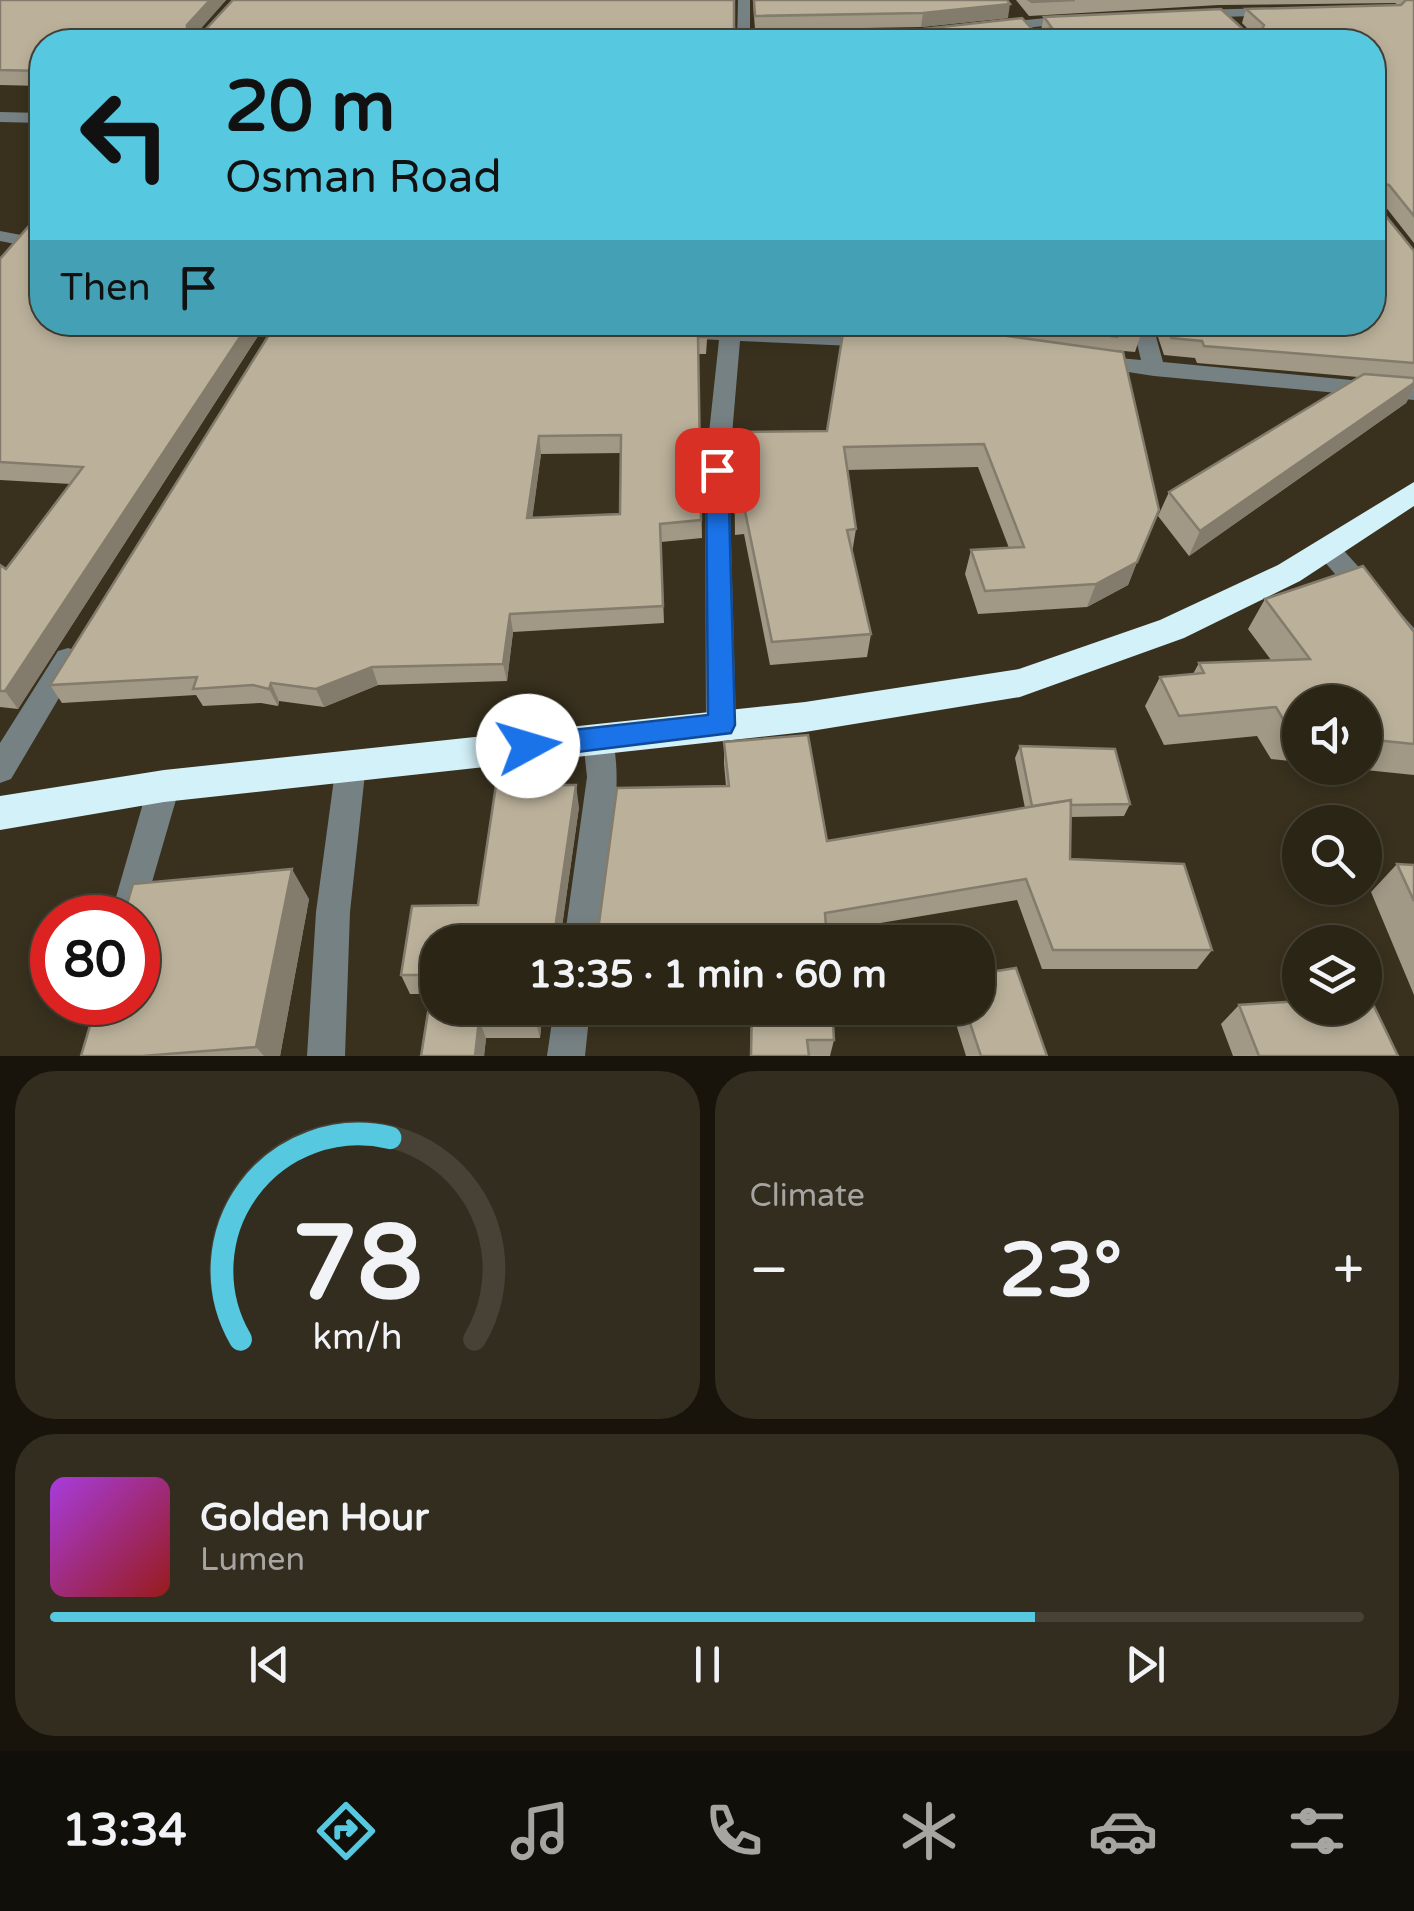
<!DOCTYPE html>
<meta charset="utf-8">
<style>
body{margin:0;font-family:"Varela Round",sans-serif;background:#332d1f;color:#f1f3f6;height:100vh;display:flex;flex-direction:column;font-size:38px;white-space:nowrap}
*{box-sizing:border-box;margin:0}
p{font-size:32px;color:#a6a5a1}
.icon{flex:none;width:55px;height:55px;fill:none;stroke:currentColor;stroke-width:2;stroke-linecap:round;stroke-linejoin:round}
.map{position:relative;height:1056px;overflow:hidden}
.side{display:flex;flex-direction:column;gap:15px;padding:15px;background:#18140c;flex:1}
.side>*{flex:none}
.hud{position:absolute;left:30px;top:30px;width:1355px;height:305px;border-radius:40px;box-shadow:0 5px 15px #0003,0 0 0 2px #474235;background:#56c9e1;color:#111;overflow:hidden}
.controls{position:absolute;left:1282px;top:685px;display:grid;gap:20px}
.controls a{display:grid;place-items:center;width:100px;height:100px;border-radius:50%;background:#2b2516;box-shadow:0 5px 15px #0003,0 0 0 2px #474235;font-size:50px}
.speed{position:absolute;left:30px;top:895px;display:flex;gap:20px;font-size:50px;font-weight:700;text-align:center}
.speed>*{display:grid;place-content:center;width:130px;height:130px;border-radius:50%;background:#2b2516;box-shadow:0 5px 15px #0003,0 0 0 2px #474235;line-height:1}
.speed .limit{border:15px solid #d22;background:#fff;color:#111}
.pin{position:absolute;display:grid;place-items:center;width:85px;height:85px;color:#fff;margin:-42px;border-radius:20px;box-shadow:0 5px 15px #0006}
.me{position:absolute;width:110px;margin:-55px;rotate:84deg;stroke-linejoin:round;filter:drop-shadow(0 0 8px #0008)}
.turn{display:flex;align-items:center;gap:35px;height:210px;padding:0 30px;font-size:45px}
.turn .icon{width:130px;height:130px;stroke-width:2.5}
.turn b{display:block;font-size:70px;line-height:85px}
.then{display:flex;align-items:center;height:95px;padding:0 30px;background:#0003;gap:20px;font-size:38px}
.big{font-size:75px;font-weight:700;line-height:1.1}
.side .widget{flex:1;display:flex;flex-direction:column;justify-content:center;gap:15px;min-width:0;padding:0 35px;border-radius:40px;background:#332d1f}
.side .dial{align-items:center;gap:0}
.dial svg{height:260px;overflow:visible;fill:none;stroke:#474235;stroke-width:7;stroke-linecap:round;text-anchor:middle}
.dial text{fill:#f1f3f6;stroke:none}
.song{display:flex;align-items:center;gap:30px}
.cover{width:120px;height:120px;border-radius:15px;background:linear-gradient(135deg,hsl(280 70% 55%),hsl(0 70% 35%))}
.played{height:10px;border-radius:5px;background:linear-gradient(90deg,#56c9e1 75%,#474235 75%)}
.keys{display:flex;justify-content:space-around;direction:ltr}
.heat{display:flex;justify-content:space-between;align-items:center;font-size:55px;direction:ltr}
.side .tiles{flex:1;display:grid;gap:15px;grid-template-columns:1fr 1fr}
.widget:last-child{grid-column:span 2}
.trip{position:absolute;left:420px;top:925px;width:575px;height:100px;border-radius:40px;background:#2b2516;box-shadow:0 5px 15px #0003,0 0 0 2px #474235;font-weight:700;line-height:100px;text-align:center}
.tab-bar{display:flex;height:160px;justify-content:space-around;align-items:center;background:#110f09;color:#a6a5a1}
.tab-bar .icon{width:70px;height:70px}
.tab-bar .active{color:#56c9e1}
.tab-bar b{font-size:45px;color:#f1f3f6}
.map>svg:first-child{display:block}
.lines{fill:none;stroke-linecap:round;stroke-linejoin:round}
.minor{fill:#768184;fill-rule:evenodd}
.highway{fill:#d3f1f8;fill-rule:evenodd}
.wall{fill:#a19885;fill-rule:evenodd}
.shaded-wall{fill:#837c6c}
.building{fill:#bbb19b;stroke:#837c6c;stroke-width:2.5;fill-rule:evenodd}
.route{fill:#1a73e8;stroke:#114b97;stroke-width:2.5}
</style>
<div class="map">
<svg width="1414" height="1056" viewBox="0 0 1414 1056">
<rect width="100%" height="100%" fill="#39311e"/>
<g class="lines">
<g class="minor">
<polygon points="738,0 750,0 750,42 737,42"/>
<polygon points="1275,8 1280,9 1280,15 1195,18 1189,14 1195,10"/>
<polygon points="1076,15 1083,19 1081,22 996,31 989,27 996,23"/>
<polygon points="0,112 42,113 42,123 0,122"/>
<polygon points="0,231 42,239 42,249 0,241"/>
<polygon points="721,322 741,322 741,329 877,335 887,341 877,347 740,341 729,470 736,725 731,734 721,737 711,734 706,725 705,470 719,340 677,338 667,332 677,326 720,328"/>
<polygon points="1132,322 1152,322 1163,362 1414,386 1414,400 1154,376 1089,366 1085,362 1096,356 1141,360"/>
<polygon points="1327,539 1336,542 1414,628 1414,658 1404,655 1318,554 1314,548 1318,542"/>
<polygon points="68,648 78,651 82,659 11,779 0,783 0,743 58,651"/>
<path d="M598 726 609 730C629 772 604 892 598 942H564L587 777 583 739 587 730Z"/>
<polygon points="351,751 362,755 366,764 350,912 345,1056 307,1056 316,912 336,764 340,755"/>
<polygon points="164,772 175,776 180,786 138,930 138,918 110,918 148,786 153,776"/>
<polygon points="554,1008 590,1008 585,1056 547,1056"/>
</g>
<polygon class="highway" points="1414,482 1414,506 1300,581 1184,638 1020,697 805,732 164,802 0,830 0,796 164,770 805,702 1019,669 1160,620 1278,565"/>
</g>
<g class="wall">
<polygon points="0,0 226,0 199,30 734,28 738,32 1035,32 1041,30 1044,17 1250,31 1242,23 1246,9 1398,5 1395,3 1219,5 1029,16 1016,0 1414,0 1414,243 1381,201 1377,200 1377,205 1414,251 1414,388 1406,403 1189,556 1158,516 1169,492 1358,377 1197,363 1195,358 1164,355 1153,322 1372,322 1372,42 42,42 42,86 0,85"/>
<polygon points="753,0 1007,0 1008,18 921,27 755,30"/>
<polygon points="0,259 267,322 18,709 0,707 0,565 6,569 71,484 0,480"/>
<polygon points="781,322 1139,322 1141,334 1135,352 1113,350 1137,562 1128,585 1087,607 978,614 965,574 971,550 1009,548 978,467 847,470 856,529 852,553 871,634 867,657 770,665 744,534 735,535 734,455 827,431 844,329"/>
<path d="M708 326 706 354H698L702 538 661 542 664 623 513 632 507 681 378 685 324 707 279 701 278 706 261 703 203 706 196 695 62 703 50 685ZM621 453 620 514 532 518 541 454Z"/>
<polygon points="1265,599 1414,632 1414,775 1346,768 1365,768 1365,702 1300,702 1300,762 1271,759 1257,736 1164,745 1145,706 1160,677 1193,674 1199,663 1271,660 1248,629"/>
<polygon points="724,742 827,841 1025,808 1015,758 1020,746 1130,804 1124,816 1071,817 1070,859 1212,950 1197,969 1042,969 1017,900 827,932 438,942 543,1008 540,1038 486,1038 484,1056 421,1056 431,994 410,994 401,975 478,905 579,807 562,926 599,923 726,786 724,764"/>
<polygon points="1397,864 1414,865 1414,995 1371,892"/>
<polygon points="309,899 280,1056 81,1056"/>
<polygon points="1239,1005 1398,1056 1233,1056 1221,1024"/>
<polygon points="751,1008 832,1008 834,1040 830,1056 750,1056"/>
<polygon points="951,1008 978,1008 1047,1056 966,1056"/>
</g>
<g class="shaded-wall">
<polygon points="210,0 226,0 191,40 187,31 187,25"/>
<polygon points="1010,4 1008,18 921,27 923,13"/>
<polygon points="250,322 267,322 18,709 5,691"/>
<polygon points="1414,383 1414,388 1406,403 1189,556 1200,531"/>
<polygon points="539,436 541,454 530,536 527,518"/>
<polygon points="1137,562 1128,585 1087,607 1096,584"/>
<polygon points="510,614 513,632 507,681 503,664"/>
<polygon points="372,667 378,685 324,707 316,689"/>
<polygon points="271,683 279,701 278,706 269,689"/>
<polygon points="576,785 579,807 560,941 556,922"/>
<polygon points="292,869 309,899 280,1056 264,1056 256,1047"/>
<polygon points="536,1008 543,1008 540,1038 535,1019"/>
<polygon points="479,1020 486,1038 484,1056 475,1056"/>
</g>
<g class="building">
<polygon points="0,0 210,0 187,25 187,31 205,30 233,0 734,0 734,28 738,32 923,29 1022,18 1035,32 1052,28 1044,17 1221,9 1245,31 1261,32 1264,25 1246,9 1401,5 1406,0 1414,0 1414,216 1389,185 1377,183 1377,205 1414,251 1414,363 1204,346 1202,341 1171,338 1166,322 1372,322 1372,42 42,42 42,71 0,70"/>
<polygon points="754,0 1007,0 1010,4 923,13 755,16"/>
<polygon points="1029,0 1075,0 1032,2"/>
<polygon points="42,211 42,322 250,322 5,691 0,691 0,565 6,569 83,467 0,462 0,259"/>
<path d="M277 322H662L708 326 706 337H698L701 520 660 524 663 606 510 614 503 664 372 667 316 689 271 683 269 689 253 685 193 689 197 677 50 685ZM621 435 620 514 527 518 539 436Z"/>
<polygon points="1012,322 1139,322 1141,334 1116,332 1117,337"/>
<polygon points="844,327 972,331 1123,352 1159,510 1137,562 1096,584 985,591 971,550 1024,547 984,444 844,447 856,529 847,530 871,634 772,642 745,511 735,512 734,432 827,431"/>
<polygon points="1364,374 1414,378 1414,383 1200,531 1169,492"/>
<polygon points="1363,566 1414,632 1414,744 1365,739 1365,702 1300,702 1300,732 1290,731 1276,707 1179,716 1160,677 1204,673 1199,663 1310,659 1265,599"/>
<polygon points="808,735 827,841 1071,800 1070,859 1184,864 1212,950 1053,950 1026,879 825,913 827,942 438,942 438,1008 536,1008 535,1019 479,1020 475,1056 421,1056 434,975 401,975 412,906 478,905 496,785 576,785 556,922 560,926 599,923 617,788 729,786 724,742"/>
<polygon points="1020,746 1115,749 1130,804 1071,805 1071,800 1032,806"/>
<polygon points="1397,864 1414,865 1414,901"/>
<polygon points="292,869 256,1047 142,1056 81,1056 97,1002 138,1002 138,918 123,918 133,884"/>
<polygon points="1016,968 1047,1056 981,1056 965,1008 978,1008 978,974"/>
<polygon points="1365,996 1369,996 1398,1056 1259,1056 1239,1005 1300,1001 1300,1008 1365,1008"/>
<polygon points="752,1008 832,1008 834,1040 807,1040 809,1056 751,1056"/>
</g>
<polygon class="route" points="717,463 728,470 735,725 731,733 528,758 518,754 514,746 518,738 528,735 708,715 706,470"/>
</svg>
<div class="controls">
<a><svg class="icon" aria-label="sound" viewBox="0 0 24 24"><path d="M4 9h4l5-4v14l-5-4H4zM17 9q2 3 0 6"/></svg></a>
<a><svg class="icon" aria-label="search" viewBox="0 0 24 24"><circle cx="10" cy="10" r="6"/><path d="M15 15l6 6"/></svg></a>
<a><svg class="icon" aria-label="layers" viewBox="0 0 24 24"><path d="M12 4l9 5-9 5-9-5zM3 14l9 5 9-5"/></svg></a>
</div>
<div class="speed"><div class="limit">80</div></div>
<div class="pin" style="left:717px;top:470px;background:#d93025"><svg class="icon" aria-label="arrive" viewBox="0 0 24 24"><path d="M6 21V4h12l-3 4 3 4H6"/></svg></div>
<svg class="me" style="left:528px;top:746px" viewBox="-20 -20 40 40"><circle r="19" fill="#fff"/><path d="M0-13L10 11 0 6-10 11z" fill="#1a73e8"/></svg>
<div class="trip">13:35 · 1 min · 60 m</div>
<div class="hud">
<div class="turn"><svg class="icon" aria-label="left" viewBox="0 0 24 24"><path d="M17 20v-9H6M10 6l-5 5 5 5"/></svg><div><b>20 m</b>Osman Road</div></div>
<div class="then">Then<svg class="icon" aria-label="arrive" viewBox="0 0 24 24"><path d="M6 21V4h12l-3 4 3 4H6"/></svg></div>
</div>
</div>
<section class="side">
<div class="tiles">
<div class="widget dial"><svg viewBox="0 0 100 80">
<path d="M14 69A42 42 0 1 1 86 69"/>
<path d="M14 69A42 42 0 0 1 60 7" stroke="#56c9e1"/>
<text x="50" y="56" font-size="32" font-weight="700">78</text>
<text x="50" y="72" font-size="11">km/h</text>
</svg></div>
<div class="widget"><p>Climate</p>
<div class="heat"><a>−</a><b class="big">23°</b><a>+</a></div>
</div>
<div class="widget">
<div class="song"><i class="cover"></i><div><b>Golden Hour</b><p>Lumen</p></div></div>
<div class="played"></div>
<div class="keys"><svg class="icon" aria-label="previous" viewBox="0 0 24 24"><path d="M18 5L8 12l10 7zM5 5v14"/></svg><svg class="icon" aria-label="pause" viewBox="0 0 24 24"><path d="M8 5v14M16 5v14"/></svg><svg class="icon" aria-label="next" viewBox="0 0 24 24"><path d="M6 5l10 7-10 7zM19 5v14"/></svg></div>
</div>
</div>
</section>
<nav class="tab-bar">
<b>13:34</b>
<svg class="icon active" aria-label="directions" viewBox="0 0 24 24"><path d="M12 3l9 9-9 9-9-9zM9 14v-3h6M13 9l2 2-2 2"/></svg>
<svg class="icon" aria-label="music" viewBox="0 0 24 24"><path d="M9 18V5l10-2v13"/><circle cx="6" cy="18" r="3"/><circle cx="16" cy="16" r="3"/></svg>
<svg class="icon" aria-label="phone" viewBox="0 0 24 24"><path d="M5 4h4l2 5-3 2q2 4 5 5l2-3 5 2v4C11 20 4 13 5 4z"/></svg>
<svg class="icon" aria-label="climate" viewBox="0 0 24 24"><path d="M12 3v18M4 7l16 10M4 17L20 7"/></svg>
<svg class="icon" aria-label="car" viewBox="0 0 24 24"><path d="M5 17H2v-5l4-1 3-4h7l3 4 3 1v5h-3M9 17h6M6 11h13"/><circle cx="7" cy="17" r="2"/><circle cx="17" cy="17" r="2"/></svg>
<svg class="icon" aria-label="filters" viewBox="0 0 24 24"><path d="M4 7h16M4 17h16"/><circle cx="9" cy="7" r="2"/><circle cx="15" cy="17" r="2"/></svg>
</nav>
